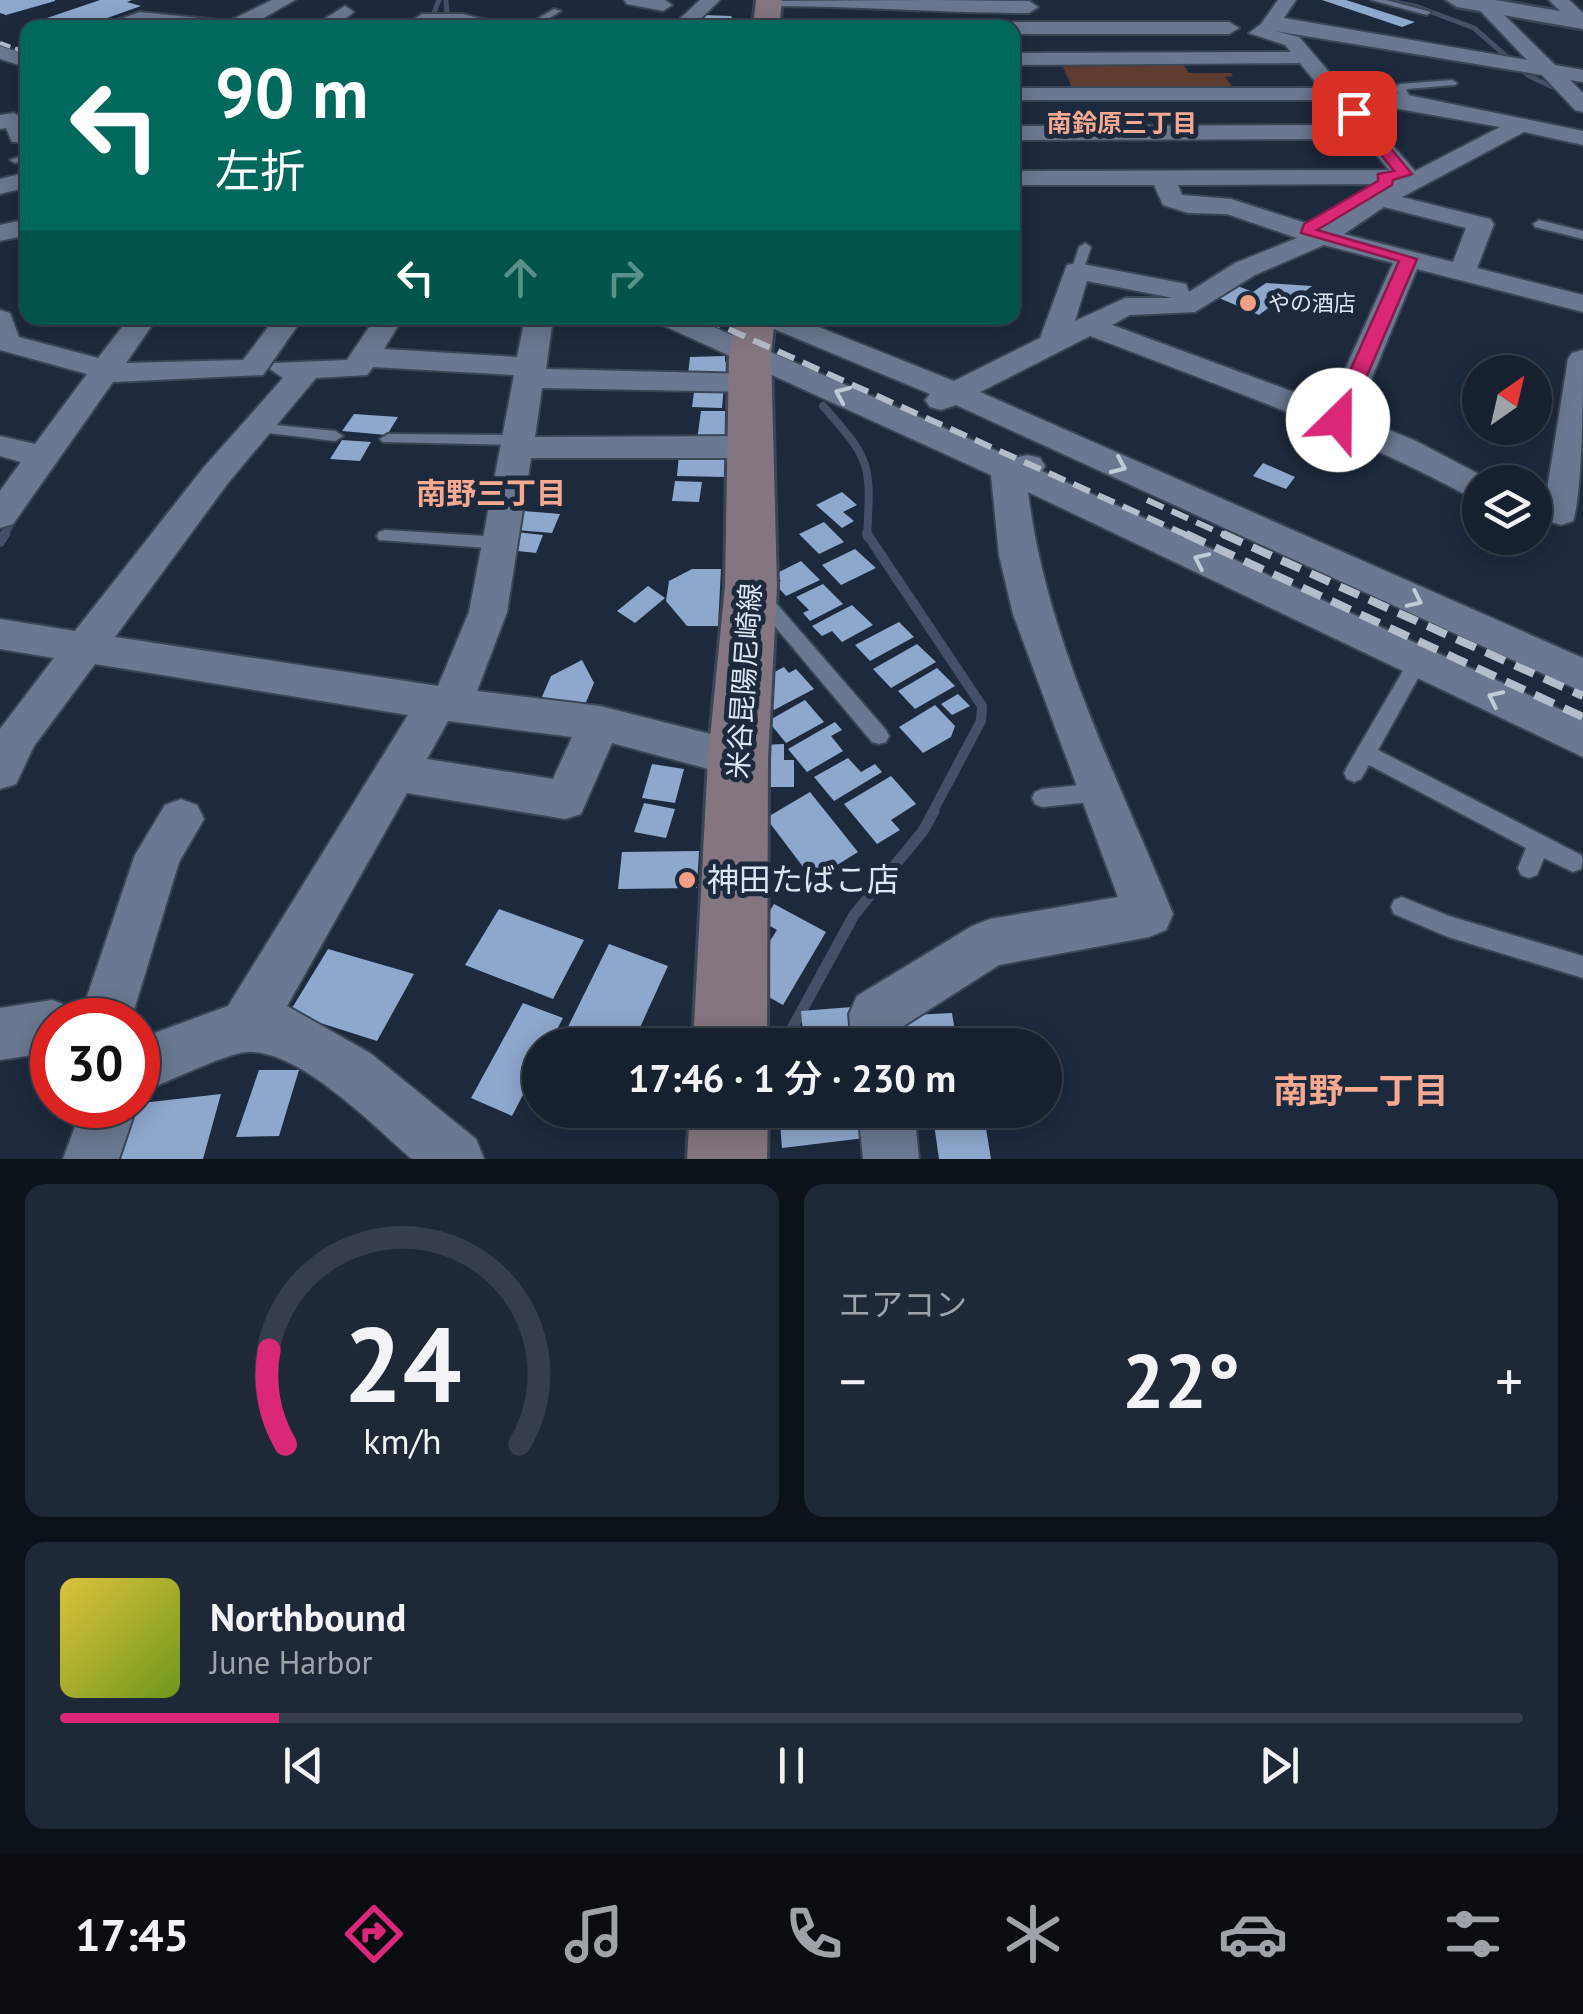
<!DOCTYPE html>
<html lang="ja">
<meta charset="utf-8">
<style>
body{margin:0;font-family:"PT Sans","Noto Sans JP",sans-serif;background:#1f2836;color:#f1f3f6;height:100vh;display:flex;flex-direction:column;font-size:38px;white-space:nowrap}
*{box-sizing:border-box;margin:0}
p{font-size:32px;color:#9ea3aa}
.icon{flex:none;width:55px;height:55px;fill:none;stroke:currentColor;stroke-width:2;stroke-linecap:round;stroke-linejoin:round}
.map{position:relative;height:1159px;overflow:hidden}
.panel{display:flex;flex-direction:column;gap:25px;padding:25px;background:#0c1219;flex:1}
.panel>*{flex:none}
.guide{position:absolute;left:20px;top:20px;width:1000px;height:305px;border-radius:20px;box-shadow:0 5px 25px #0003,0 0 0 2px #353e4a;background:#00695c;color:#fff;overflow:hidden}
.needle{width:65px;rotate:34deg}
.fabs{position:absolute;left:1462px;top:355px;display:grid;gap:20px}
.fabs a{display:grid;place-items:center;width:90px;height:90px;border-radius:50%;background:#16202e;box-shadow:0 5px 25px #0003,0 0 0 2px #353e4a;font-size:50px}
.speed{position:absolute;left:30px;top:998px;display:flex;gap:20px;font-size:50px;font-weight:700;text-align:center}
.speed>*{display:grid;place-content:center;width:130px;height:130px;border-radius:50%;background:#16202e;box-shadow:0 5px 25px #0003,0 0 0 2px #353e4a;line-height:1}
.speed .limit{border:15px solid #d22;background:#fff;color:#111}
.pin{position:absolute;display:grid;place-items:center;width:85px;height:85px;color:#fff;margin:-42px;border-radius:20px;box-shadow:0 5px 15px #0006}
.me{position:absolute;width:110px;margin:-55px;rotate:23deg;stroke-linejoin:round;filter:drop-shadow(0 0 8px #0008)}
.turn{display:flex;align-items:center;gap:35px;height:210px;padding:0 30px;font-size:45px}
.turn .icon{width:130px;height:130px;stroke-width:2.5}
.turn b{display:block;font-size:70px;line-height:85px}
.lanes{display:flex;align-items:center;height:95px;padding:0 30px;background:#0003;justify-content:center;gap:50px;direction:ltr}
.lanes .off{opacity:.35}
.big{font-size:75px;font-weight:600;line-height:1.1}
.panel .card{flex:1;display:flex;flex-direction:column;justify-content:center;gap:15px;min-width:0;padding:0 35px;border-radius:20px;background:#1f2836}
.panel .dial{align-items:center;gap:0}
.dial svg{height:260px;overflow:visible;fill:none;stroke:#353e4a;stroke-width:7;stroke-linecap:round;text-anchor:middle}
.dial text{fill:#f1f3f6;stroke:none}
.song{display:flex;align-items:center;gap:30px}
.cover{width:120px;height:120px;border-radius:15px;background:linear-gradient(135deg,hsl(50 70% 55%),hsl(80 70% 35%))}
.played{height:10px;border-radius:5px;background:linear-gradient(90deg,#db2777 15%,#353e4a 15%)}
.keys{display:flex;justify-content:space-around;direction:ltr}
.heat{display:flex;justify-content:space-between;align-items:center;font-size:55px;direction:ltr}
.panel .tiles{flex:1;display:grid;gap:25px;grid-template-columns:1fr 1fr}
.card:last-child{grid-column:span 2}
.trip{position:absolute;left:522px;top:1028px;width:540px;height:100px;border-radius:50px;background:#16202e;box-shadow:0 5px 25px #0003,0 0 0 2px #353e4a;font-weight:600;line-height:100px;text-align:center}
.tabs{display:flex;height:160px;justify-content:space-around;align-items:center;background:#090d12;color:#9ea3aa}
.tabs .icon{width:70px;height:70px}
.tabs .current{color:#db2777}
.tabs b{font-size:45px;color:#f1f3f6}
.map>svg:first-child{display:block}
.green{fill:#5f3b30}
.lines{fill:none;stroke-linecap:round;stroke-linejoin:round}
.stream-far3{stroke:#435067;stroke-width:5}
.stream-far2{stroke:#435067;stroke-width:8}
.stream-far1{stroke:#435067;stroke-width:10}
.stream{stroke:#435067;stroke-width:11}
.building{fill:#8ea7cd}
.service-casing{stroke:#3a4556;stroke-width:4}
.minor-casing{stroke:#3a4556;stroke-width:4}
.tertiary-casing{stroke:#3a4556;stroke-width:5}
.secondary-casing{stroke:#3a4556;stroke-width:6}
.service{fill:#6a7991;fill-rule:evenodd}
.minor{fill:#6a7991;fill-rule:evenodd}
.tertiary{fill:#6a7991;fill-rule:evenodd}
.secondary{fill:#847680;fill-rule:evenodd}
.rail-far2{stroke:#b3bdcb;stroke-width:4;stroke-dasharray:11 5;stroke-linecap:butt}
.rail-far1{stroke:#b3bdcb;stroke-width:6;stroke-dasharray:18 9;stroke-linecap:butt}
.rail{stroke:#b3bdcb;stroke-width:8;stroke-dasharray:21 11;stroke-linecap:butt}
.oneway{stroke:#c0cbda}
.route{fill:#db2777;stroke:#8e194d;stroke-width:2.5}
.poi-dot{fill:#f39f85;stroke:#1d2a3d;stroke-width:4}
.labels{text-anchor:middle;stroke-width:10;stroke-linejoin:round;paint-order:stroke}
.far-poi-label{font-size:22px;fill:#dde6f3;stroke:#1d2a3d;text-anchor:start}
.far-neighbourhood-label{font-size:25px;font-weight:bold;fill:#f7a890;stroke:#1d2a3d}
.street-label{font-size:28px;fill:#dde6f3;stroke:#1d2a3d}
.neighbourhood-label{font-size:30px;font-weight:bold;fill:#f7a890;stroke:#1d2a3d}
.near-poi-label{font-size:32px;fill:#dde6f3;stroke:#1d2a3d;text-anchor:start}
.near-neighbourhood-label{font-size:35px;font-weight:bold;fill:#f7a890;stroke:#1d2a3d}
</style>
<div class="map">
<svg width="1583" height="1159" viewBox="0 0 1583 1159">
<rect width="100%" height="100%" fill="#1d2a3d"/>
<polygon class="green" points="1180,60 1189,73 1231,73 1233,76 1225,77 1235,90 1072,88 1061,62"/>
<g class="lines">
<g class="stream-far3">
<polyline points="446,0 447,16"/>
<polyline points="1385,0 1418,7 1474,28 1529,76 1559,90"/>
<polyline points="433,15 439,0"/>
</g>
<g class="stream-far2">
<path d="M823 406C872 461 871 464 867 537"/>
<polyline points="3,537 15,516"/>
</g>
<g class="stream-far1">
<polyline points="867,534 982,706 981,721 932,813"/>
<polyline points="0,542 5,534"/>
</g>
<polyline class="stream" points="783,1045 854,915 923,831 934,811"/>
</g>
<g class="building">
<polygon points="0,0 55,0 55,1 6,15 0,13"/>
<polygon points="100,0 132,0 127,2 141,6 79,28 63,28 44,19"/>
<polygon points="1322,0 1346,0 1415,22 1402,27"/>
<polygon points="704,15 731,16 733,19 730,26 699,24"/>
<polygon points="374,18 409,23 402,28 362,25"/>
<polygon points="1266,283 1312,286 1295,299 1286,295 1259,315 1219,298 1235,285 1253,292"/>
<polygon points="725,356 725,362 732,362 731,374 688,374 690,357"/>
<polygon points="695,385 724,385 722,408 692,407"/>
<polygon points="701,411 732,411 729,440 697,440"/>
<polygon points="354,414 398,417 387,435 342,431"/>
<polygon points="342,440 371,442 360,461 330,459"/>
<polygon points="679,454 727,454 726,477 677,476"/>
<polygon points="1263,463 1295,477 1286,489 1253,476"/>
<polygon points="675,481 702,482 699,502 672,501"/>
<polygon points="842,492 857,505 843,512 854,521 842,528 816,505"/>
<polygon points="524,511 560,514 552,533 516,530"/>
<polygon points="824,522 844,542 819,554 799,534"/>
<polygon points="516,532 543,535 536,553 508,550"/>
<polygon points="855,549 876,568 841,585 822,565"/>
<polygon points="801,561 820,580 786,596 775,584 781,581 775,574"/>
<polygon points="692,569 721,569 718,626 687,626 666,601 669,581"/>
<polygon points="823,584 843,604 810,621 803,613 809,610 796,597"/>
<polygon points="648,586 665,598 635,623 617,611"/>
<polygon points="852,605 873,625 842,642 832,631 822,636 812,626"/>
<polygon points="899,622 914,637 870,661 855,645"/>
<polygon points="917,644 936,662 891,688 873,669"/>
<polygon points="582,660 594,683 584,707 541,699 551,676"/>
<polygon points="784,667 789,673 796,669 814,689 774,710 763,697 759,680"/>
<polygon points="937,668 955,686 915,709 898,691"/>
<polygon points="958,694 970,706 952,715 941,704"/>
<polygon points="805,700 824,722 786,743 768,721"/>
<polygon points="935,705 955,726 951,737 923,753 899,727"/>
<polygon points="835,722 842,730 831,736 843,751 807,772 788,749"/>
<polygon points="784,744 784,760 794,760 794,787 759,787 760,745"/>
<polygon points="848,758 861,772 875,764 882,772 834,801 814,777"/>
<polygon points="652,764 684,769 675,803 642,798"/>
<polygon points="891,776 916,804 891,820 900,830 877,844 844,804"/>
<polygon points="810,792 858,852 813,880 766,818"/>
<polygon points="644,803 675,809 666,838 634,832"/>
<polygon points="699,851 697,888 618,889 622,852"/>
<polygon points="774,904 826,932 783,1005 756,990 769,969 757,961 777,930 763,922"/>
<polygon points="499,909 584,940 553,999 465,965"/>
<polygon points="609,944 668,966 632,1045 559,1045"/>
<polygon points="328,949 414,974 377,1041 289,1013"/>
<polygon points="523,1003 563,1018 549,1045 540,1045 540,1062 512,1116 471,1098"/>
<polygon points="852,1007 857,1040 804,1045 801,1011"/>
<polygon points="952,1013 957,1045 897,1045 894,1016"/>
<polygon points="259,1070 299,1070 279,1136 236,1137"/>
<polygon points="221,1094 203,1159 106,1159 124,1105"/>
<polygon points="779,1110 861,1110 865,1138 782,1148"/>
<polygon points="932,1110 983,1110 991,1159 939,1159"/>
</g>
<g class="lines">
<g class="service-casing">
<g id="service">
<polygon points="1371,0 1386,0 1431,12 1427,15"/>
<polygon points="554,9 561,11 533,28 522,28"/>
<polygon points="1452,80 1457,83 1455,85 1406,89 1412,101 1407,104 1403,103 1395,87 1400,84"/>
<polygon points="28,154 28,160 15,163 10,160"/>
<polygon points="1539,220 1583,231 1583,239 1535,227 1533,224"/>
<polygon points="1085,243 1091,247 1083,271 1073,274 1071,271 1079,247"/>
<polygon points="256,423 335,431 343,436 335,441 251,431 248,428 251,425"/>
<polygon points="388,434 519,435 527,440 519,445 383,442 380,439"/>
<polygon points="385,530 502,537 510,543 502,549 379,540 377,536 379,532"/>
<polygon points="763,593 769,595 886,730 889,736 886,742 879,744 872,742 757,605 754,600"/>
<polygon points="1418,655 1425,657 1427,662 1378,750 1581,855 1583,860 1581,869 1573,872 1544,858 1537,875 1529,878 1521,875 1518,868 1526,848 1369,765 1361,779 1354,782 1347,779 1344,773 1347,767 1411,657"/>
<polygon points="1099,783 1106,786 1109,792 1106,798 1099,801 1042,807 1035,804 1032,798 1035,792 1042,789"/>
<polygon points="1402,897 1449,916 1583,956 1583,978 1448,937 1394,914 1391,907 1394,900"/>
</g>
</g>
<g class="minor-casing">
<g id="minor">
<polygon points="272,0 295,0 246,28 140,24 94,28 140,12 229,21"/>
<polygon points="624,0 665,0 672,5 663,11 627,4"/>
<polygon points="700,0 720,0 691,28 670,28"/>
<path d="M934 0 1029 1 1038 7 1029 13C942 13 856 6 769 6L760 1Z"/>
<path d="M1278 0H1296L1284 18 1527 60 1470 0H1489L1555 65 1583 70V82L1570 80 1583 93V112L1575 110 1542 75 1275 31 1299 37 1343 88 1403 94 1583 131V145L1524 132 1402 197 1490 219 1494 224 1477 268 1583 295V312L1417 269 1356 416 1416 441 1494 482H1480V499L1468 496C1347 431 1218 385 1090 336L980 392 1583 658V692L956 405 941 410 930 407 925 400 930 394 762 324 758 318H796L954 381 1040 338 1067 265 1077 263 1176 282 1186 284 1189 292 1235 263 1297 238 1227 214 1188 213 1163 205 1154 185H1012V171L1389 170 1363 139 1012 140V126L1352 125 1331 100H1012V88H1320L1300 63 1012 65V53L1291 52 1285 45 1249 33 1261 24ZM1354 101 1500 127 1415 171ZM1390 184 1318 227 1231 199 1182 195 1178 185ZM1384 207 1466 228 1453 262 1344 234ZM1324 245 1393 263 1329 405 1112 325 1130 315 1195 312 1255 275ZM1087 281 1173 298H1125L1075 321Z"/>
<polygon points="1549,0 1569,0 1583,13 1583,27 1575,26"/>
<polygon points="345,6 354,12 333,28 310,28"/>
<polygon points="422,14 463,14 517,28 415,24 413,20"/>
<polygon points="1012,22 1229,22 1239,28 1229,34 1012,34 1012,28 1003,28"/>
<polygon points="0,46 28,55 28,68 0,59"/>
<polygon points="14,113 25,120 28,142 12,142 6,128 0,129 0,115"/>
<polygon points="28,172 28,187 0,194 0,179"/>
<polygon points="28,219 28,235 0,241 0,225"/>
<polygon points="0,310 10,313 19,337 98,358 129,318 157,318 126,363 243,360 275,318 303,318 263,375 113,382 13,524 0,528 0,491 21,462 0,456 0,436 35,444 87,374 0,350"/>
<path d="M375 318H403L384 349 517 357 525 318H553L546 369 752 374 763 376 767 383 763 390 752 392 542 388 535 437 751 436 763 440 768 447 763 454 751 458H531L507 612 477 691 600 706 738 741 753 746 760 759 753 772 738 777 612 743 581 814 565 819 407 793 287 1006 370 1053 476 1139 484 1159H412C375 1127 297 1047 246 1052 221 1055 165 1084 138 1093V1039L228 1006 408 715 95 664 34 746 16 784 0 789V729L54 658 0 649V619L75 631 204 467 283 378 270 369 274 363 347 360ZM373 367 514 375 469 612 438 686 115 637 228 483 316 378 367 375ZM448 721 572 737 553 779 427 759Z"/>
<path d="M656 318H693L1013 458 1028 455 1040 458 1045 466 1042 471 1583 720V757L1028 492C1046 640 1118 777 1173 914L1166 930 1149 937 999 965 902 1027 904 1045H852L849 1014 857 996 972 926 990 919 1118 897 1013 614 999 555 991 475 660 324Z"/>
<path d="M1583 350C1583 388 1583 492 1573 521L1561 525 1535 517V493L1546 496 1568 359 1572 353Z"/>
<polygon points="181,799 197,805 204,819 179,862 131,1020 79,1020 135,855 165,805"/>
<polygon points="52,1000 71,1007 76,1020 52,1020 52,1052 0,1060 0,1008"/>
<polygon points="83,1105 137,1105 119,1159 63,1159"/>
<polygon points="858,1110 914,1110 919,1159 863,1159"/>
</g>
</g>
<g class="tertiary-casing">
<polygon id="tertiary" points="1446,0 1495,0 1583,15 1583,29 1457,7"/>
</g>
<g class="secondary-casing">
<g id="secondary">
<polygon points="756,0 782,0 779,28 753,28"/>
<polygon points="735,318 775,318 771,353 777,586 768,759 767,1045 693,1045 708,759 725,586 729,353"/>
<polygon points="690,1110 768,1110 767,1159 687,1159"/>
</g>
</g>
<use href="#service" class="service"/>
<use href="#minor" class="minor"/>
<use href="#tertiary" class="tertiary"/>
<use href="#secondary" class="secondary"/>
<polyline class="rail-far2" points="0,43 28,53"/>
<g class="rail-far1">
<polyline points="704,318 1191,537"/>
<polyline points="1147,500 1229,537"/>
</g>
<g class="rail">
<polyline points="1186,534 1583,717"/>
<polyline points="1223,534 1583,696"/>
</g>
</g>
<defs><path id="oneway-chevron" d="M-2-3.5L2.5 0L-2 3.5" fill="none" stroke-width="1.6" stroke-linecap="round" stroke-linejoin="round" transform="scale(2.5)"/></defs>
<g class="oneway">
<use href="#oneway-chevron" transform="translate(842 394) rotate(-157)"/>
<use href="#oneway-chevron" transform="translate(1119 466) rotate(24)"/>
<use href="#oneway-chevron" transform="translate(1201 560) rotate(-155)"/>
<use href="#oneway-chevron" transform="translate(1415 600) rotate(25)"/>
<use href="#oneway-chevron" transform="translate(1495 698) rotate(-155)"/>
</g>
<polygon class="route" points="1350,110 1359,110 1412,174 1393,180 1392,185 1317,230 1417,259 1348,420 1338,427 1328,420 1399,261 1301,233 1304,224 1378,181 1378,174 1394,171 1350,116"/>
<g class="poi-dot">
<circle cx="1248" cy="303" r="10"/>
<circle cx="687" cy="880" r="10"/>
</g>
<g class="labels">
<g class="far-poi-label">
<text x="1268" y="311">やの酒店</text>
</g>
<g class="far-neighbourhood-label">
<text x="1122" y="132">南鈴原三丁目</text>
</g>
<g class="street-label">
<text transform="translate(744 681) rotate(-86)" y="10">米谷昆陽尼崎線</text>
</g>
<g class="neighbourhood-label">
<text x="491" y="504">南野三丁目</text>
</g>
<g class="near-poi-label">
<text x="707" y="891">神田たばこ店</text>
</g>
<g class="near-neighbourhood-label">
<text x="1361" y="1103">南野一丁目</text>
</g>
</g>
</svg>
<div class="fabs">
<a><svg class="needle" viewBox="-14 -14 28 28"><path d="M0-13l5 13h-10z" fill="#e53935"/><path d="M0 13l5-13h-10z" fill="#9ea3aa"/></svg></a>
<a><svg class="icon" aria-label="layers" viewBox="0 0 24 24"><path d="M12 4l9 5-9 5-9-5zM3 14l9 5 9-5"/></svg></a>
</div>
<div class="speed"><div class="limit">30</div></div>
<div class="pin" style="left:1354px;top:113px;background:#d93025"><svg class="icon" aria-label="arrive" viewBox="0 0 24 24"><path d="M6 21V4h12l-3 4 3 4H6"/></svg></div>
<svg class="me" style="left:1338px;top:420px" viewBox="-20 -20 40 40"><circle r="19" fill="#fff"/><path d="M0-13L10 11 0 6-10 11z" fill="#db2777"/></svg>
<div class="trip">17:46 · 1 分 · 230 m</div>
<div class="guide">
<div class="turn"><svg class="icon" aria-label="left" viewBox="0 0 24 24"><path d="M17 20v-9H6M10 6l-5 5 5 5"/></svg><div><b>90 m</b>左折</div></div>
<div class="lanes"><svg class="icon" aria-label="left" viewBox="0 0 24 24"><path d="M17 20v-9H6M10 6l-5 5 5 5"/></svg><svg class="icon off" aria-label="ahead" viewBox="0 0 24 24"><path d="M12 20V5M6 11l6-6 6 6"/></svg><svg class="icon off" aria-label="right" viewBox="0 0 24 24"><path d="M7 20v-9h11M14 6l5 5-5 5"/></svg></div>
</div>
</div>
<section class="panel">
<div class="tiles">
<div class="card dial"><svg viewBox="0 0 100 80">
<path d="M14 69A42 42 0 1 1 86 69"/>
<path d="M14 69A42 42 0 0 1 9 40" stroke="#db2777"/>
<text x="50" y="56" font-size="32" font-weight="700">24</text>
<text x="50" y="72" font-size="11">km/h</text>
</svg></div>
<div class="card"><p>エアコン</p>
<div class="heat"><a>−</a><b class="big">22°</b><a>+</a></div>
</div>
<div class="card">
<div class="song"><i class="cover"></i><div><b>Northbound</b><p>June Harbor</p></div></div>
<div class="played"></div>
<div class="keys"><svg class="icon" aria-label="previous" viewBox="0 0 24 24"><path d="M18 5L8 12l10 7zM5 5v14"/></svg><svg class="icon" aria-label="pause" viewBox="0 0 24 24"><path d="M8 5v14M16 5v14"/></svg><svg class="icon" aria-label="next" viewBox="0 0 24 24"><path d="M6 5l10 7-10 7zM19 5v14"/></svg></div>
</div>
</div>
</section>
<nav class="tabs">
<b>17:45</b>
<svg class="icon current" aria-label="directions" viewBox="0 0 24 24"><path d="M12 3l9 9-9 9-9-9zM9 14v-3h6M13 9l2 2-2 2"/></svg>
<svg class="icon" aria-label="music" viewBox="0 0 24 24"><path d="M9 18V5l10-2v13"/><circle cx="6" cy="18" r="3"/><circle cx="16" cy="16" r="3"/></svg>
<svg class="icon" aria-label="phone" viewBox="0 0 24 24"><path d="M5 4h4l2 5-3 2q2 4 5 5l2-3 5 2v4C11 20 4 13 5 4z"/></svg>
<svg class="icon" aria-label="climate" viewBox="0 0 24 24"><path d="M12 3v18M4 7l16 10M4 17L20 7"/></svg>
<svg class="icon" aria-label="car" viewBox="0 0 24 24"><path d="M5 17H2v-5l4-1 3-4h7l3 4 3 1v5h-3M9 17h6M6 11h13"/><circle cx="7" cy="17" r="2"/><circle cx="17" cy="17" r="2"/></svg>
<svg class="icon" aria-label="filters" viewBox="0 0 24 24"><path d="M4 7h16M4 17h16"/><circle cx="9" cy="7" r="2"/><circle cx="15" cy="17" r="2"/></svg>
</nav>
